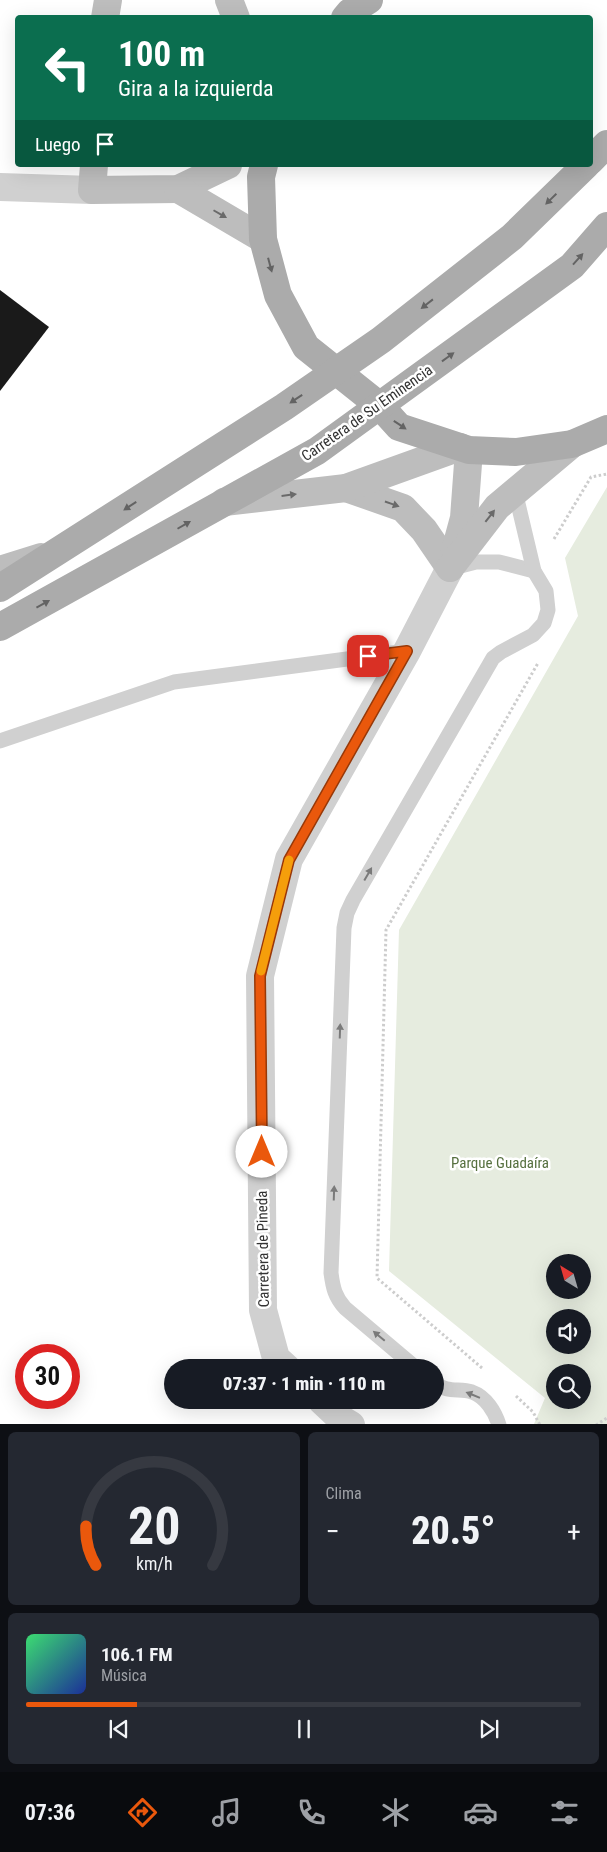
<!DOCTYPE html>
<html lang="es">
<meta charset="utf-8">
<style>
body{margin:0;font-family:"Roboto Condensed",sans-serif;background:#242831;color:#f1f3f6;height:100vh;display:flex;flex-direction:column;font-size:19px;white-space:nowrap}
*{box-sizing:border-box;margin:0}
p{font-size:16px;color:#9ea1a6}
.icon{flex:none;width:28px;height:28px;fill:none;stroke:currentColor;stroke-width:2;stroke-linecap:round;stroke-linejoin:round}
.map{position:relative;height:1424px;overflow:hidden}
.drawer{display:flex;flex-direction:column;gap:8px;padding:8px;background:#0d0f14;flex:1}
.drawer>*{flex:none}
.banner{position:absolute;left:15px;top:15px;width:578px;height:152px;border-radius:5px;box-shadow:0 5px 20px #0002;background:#0b6e4f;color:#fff;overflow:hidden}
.needle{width:32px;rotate:323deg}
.buttons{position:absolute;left:546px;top:1254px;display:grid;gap:10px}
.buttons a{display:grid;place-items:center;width:45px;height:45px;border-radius:50%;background:#171b24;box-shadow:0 5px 20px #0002;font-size:25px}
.speed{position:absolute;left:15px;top:1344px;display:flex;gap:10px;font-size:25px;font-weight:700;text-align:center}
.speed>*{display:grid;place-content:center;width:65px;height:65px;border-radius:50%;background:#171b24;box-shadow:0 5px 20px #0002;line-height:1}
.speed .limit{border:8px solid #d22;background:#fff;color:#111}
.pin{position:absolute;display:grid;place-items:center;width:42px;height:42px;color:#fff;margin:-21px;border-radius:10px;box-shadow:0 2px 8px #0006}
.me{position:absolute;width:55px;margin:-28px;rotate:0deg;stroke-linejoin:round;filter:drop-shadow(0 0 4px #0008)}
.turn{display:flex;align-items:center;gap:18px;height:105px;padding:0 20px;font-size:22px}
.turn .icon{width:65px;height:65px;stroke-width:2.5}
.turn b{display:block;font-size:35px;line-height:42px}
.then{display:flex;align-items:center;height:48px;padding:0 20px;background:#0003;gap:10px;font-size:19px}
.big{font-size:38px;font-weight:800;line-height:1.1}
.drawer .widget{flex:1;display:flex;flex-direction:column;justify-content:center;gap:8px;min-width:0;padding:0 18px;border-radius:8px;background:#242831}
.drawer .dial{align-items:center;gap:0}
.dial svg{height:130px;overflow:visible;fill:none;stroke:#363941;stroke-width:7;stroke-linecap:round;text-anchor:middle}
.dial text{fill:#f1f3f6;stroke:none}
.song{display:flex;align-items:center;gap:15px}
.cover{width:60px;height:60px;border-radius:8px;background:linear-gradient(135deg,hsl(140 70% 55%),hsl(230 70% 35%))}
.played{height:5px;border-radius:2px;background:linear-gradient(90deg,#ea580c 20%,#363941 20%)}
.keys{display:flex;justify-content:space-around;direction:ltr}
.heat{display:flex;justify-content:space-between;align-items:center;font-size:28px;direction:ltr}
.drawer .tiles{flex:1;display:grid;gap:8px;grid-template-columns:1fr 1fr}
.widget:last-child{grid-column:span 2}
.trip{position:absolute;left:164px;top:1359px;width:280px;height:50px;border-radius:25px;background:#171b24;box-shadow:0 5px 20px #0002;font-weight:800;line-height:50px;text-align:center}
.menu{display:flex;height:80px;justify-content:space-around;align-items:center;background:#090b0e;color:#9ea1a6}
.menu .icon{width:35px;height:35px}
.menu .on{color:#ea580c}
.menu b{font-size:22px;color:#f1f3f6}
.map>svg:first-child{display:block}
.green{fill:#e6ecdf;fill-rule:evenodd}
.building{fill:#1a1a1a}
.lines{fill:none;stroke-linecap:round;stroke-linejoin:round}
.path{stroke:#cdcdcd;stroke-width:3;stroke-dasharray:2.5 2.5;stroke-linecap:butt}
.lane{stroke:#d0d0d0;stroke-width:15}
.street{stroke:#d0d0d0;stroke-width:28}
.secondary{stroke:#bdbdbd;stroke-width:28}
.primary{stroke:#ababab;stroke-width:28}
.oneway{fill:#636363}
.oneway2{fill:#6a6a6a}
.oneway3{fill:#7a7a7a}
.route-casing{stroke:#983908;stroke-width:12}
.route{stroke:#ea580c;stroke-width:9}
.slow{stroke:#f59e0b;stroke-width:9}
.labels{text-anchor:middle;stroke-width:5;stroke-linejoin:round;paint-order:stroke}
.street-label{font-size:15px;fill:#333;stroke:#fff}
.park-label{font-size:15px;fill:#56703f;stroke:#fff}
</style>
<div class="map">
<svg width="607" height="1425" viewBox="0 0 607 1425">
<rect width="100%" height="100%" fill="#fff"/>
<path class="green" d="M607 487V1424H534L545 1398 389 1271 399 930 578 616 565 558ZM555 1262H582V1290H555ZM555 1318H582V1345H555ZM555 1372H582V1400H555Z"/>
<polygon class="building" points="0,290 49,327 0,391"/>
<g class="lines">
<g class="path">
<polyline points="554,539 591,477 607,474"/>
<polyline points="482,1368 377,1278 386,930 538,663"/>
<polyline points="516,1396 533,1412 540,1425"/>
<polyline points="596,1425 607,1418"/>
</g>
<g class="lane">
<polyline points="453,568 476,562 499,562 534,571"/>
<polyline points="0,741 174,682 407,651"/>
<path d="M416 1368 345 1308C335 1297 333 1288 331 1273L344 928 347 913 353 900 493 658 501 652 533 635 544 623 548 610 546 591 534 571 515 491"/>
<path d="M435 1383C447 1393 459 1388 472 1392 486 1397 495 1412 499 1425"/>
</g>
<g class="street">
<polyline points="0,187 92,190"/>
<polyline points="287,1368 276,1358 263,1310 260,976 289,859 407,651 450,568"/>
<polyline points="321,1400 341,1419 351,1425"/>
</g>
<g class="secondary">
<polyline points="229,0 236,18"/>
<polyline points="105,18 108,0"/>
<polyline points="94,165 92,190 178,189 228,165"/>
<polyline points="178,189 263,239"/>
<polyline points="346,488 403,508 424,530 450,568"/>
<polyline points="224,502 346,488 460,447"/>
<polyline points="454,555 464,518 469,450"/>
<polyline points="450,568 497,507 572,444"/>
<polyline points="0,570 41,557"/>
</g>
<g class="primary">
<polyline points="345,18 350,12 369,0"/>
<polyline points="590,161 607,144"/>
<polyline points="264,165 261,177 263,239 278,295 306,347 380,406 399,427 469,450 516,452 572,444 607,429"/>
<polyline points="0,588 284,407 381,340 512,237 586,165"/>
<polyline points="0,627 317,451 572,266 607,226"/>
</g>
</g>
<defs><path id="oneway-solid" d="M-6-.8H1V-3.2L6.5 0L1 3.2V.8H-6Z" transform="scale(1.25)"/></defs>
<g class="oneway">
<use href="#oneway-solid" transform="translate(551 199) rotate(136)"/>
<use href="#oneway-solid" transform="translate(578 259) rotate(-48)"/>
<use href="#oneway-solid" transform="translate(270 265) rotate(75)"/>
<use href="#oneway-solid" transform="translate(427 304) rotate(142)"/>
<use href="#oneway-solid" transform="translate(448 357) rotate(-36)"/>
<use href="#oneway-solid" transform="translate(296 399) rotate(146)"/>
<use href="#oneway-solid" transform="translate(400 425) rotate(34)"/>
<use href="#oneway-solid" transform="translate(130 506) rotate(147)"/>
<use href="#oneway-solid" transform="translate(184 525) rotate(-30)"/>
<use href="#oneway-solid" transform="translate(43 604) rotate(-29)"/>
</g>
<g class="oneway2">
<use href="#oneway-solid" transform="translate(220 214) rotate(30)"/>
<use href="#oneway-solid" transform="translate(289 495) rotate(-7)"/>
<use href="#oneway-solid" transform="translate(392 504) rotate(19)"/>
<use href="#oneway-solid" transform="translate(490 516) rotate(-52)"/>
</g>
<g class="oneway3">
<use href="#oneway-solid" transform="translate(368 874) rotate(-60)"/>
<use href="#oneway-solid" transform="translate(340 1031) rotate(-88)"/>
<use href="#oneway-solid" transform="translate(334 1193) rotate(-88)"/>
<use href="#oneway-solid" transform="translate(379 1336) rotate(-140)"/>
<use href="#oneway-solid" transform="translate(473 1395) rotate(-158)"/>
</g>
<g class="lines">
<g class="route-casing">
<polyline id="route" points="262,1152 260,976 289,860 407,651 368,656"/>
</g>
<use href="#route" class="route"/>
<polyline class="slow" points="261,971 289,860"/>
</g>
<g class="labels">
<g class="street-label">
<text transform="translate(367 413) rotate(-35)" y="5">Carretera de Su Eminencia</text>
<text transform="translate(263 1249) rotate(-91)" y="5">Carretera de Pineda</text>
</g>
<g class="park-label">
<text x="500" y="1168">Parque Guadaíra</text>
</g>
</g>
</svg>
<div class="buttons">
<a><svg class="needle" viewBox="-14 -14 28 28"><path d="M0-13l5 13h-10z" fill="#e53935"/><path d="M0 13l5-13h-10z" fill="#9ea1a6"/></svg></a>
<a><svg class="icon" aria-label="sound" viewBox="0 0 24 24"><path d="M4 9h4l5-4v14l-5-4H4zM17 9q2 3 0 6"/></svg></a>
<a><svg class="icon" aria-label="search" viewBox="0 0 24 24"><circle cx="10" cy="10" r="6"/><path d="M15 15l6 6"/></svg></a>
</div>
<div class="speed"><div class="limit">30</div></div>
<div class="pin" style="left:368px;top:656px;background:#d93025"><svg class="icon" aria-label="arrive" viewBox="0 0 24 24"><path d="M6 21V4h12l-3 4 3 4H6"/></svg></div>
<svg class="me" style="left:262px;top:1152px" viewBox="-20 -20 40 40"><circle r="19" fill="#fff"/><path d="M0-13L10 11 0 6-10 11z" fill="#ea580c"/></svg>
<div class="trip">07:37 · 1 min · 110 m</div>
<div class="banner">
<div class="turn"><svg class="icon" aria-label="left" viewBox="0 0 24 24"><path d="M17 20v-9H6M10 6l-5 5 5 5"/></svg><div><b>100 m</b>Gira a la izquierda</div></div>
<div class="then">Luego<svg class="icon" aria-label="arrive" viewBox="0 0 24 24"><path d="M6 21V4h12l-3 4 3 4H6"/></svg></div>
</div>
</div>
<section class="drawer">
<div class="tiles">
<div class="widget dial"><svg viewBox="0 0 100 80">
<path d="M14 69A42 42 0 1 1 86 69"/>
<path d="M14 69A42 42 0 0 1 8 45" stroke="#ea580c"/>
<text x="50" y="56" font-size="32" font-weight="700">20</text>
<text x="50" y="72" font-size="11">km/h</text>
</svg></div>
<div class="widget"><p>Clima</p>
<div class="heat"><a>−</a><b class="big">20.5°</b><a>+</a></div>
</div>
<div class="widget">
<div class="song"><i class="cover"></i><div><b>106.1 FM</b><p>Música</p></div></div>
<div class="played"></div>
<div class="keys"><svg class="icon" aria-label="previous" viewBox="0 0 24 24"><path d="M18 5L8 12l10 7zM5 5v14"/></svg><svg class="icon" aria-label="pause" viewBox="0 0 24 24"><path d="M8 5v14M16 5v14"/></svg><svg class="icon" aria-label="next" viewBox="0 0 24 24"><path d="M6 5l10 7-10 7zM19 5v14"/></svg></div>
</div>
</div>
</section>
<nav class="menu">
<b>07:36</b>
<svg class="icon on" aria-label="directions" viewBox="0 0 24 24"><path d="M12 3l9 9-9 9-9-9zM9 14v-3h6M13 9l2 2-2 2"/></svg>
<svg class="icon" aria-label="music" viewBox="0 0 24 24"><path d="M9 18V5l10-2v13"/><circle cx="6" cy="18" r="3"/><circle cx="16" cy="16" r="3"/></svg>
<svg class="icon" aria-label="phone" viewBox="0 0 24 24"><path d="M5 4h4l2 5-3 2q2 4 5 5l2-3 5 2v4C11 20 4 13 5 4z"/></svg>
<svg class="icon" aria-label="climate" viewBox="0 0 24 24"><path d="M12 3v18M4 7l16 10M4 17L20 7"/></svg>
<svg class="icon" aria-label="car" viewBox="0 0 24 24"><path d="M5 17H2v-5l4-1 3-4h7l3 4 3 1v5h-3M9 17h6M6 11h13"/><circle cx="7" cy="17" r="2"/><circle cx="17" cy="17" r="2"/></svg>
<svg class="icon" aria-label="filters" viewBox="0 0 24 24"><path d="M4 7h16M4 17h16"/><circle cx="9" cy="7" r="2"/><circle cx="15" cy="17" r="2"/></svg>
</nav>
